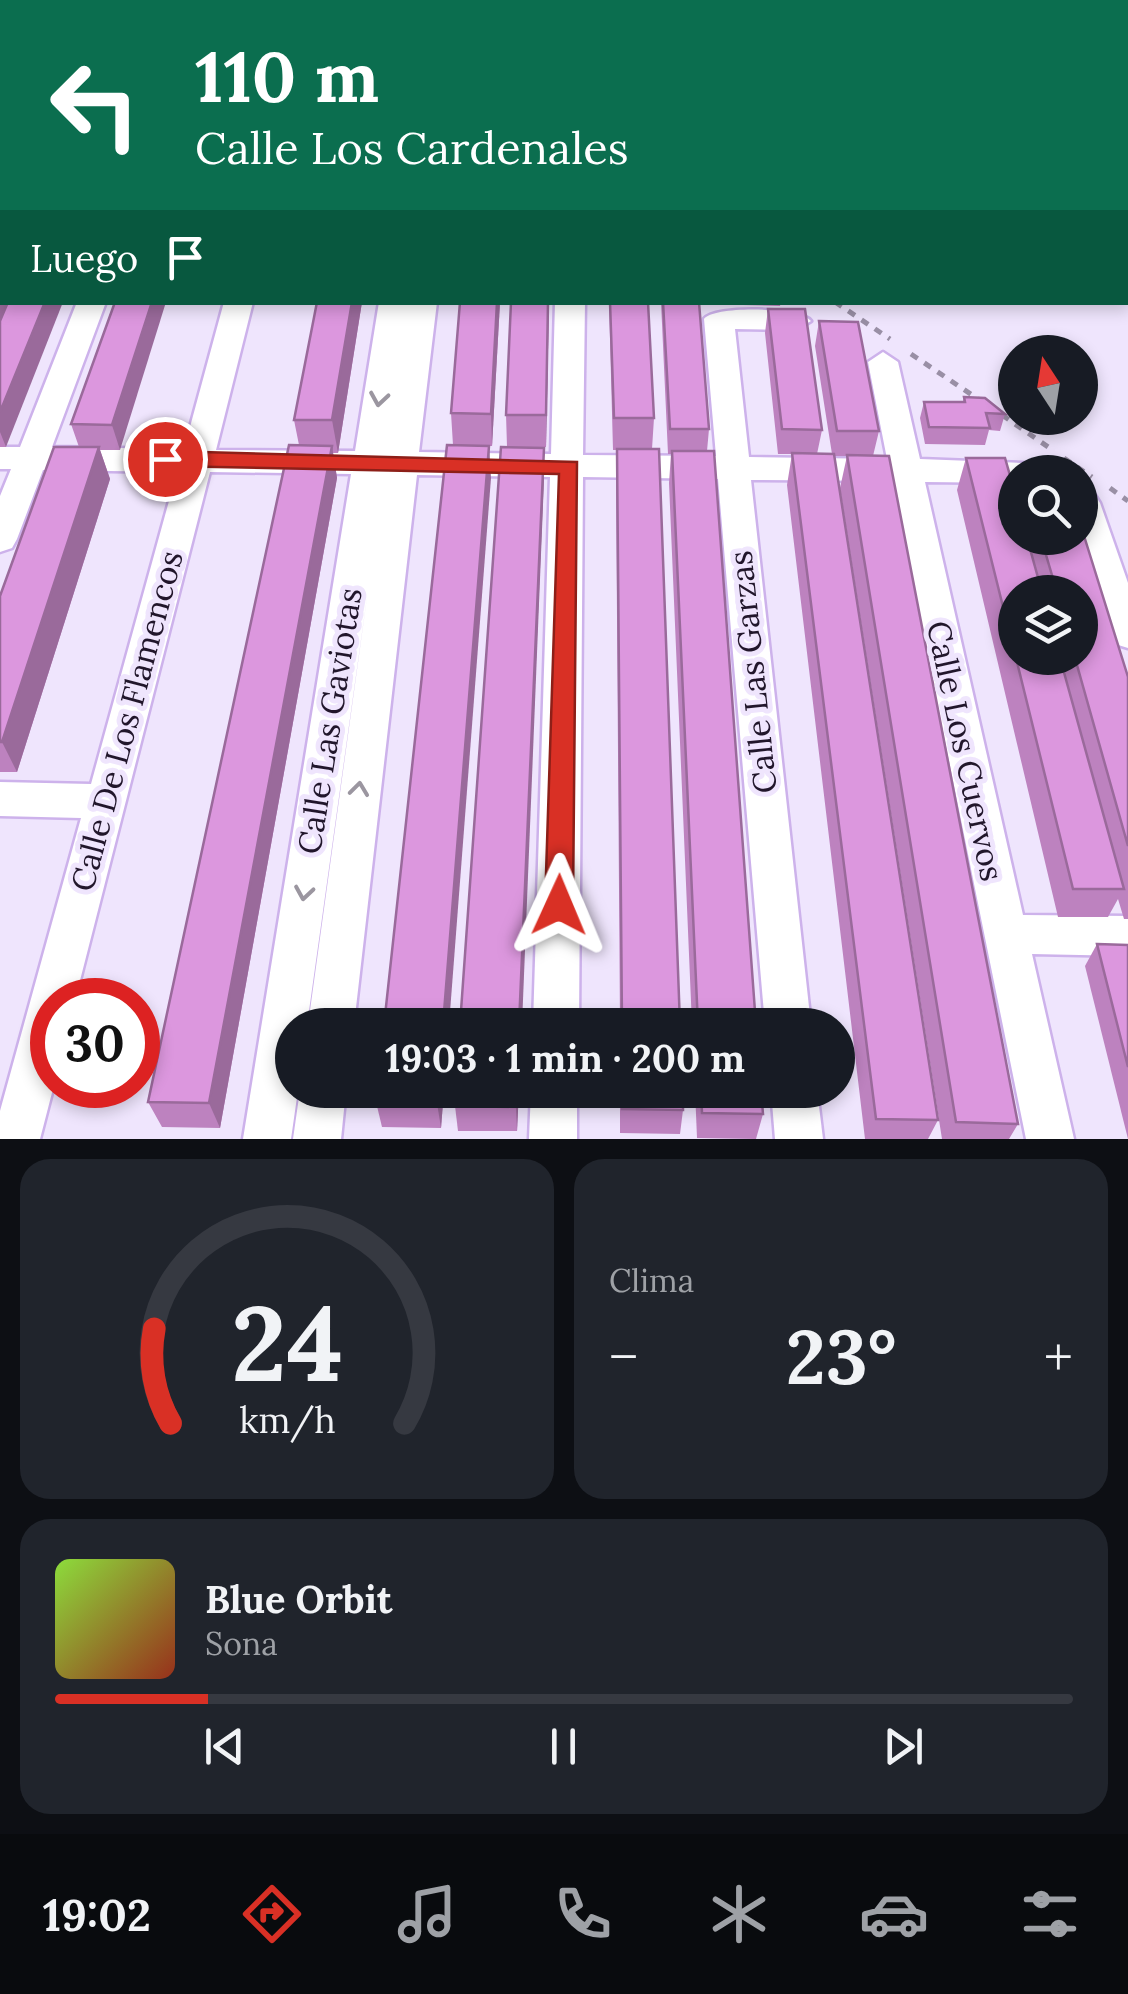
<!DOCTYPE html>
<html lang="es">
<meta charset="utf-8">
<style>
body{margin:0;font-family:Lora,serif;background:#20242c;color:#f1f3f6;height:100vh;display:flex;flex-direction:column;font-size:38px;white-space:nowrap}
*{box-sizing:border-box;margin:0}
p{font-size:32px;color:#9ea1a6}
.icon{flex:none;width:55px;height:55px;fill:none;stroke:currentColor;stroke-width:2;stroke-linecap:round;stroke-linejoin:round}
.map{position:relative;height:1139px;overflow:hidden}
.drawer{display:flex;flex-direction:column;gap:20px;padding:20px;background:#0d0f14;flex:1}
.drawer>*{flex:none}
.banner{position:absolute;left:0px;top:0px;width:1130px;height:305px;box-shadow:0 5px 15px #0003;background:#0b6e4f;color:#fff;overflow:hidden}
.needle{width:65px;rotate:348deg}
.tools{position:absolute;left:998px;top:335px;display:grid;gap:20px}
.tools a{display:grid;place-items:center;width:100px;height:100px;border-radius:50%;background:#171b24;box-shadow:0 5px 15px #0003;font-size:50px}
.speed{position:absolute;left:30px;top:978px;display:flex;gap:20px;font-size:50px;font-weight:700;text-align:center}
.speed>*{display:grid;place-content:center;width:130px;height:130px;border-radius:50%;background:#171b24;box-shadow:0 5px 15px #0003;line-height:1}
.speed .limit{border:15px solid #d22;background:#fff;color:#111}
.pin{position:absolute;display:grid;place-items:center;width:85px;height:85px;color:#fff;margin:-42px;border:5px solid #fff;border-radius:50%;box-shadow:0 2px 10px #0007}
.me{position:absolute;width:110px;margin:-55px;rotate:1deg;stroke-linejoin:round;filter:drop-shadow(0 0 8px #0008)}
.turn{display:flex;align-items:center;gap:35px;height:210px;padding:0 30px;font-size:45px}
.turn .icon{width:130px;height:130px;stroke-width:2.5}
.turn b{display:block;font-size:70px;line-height:85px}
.then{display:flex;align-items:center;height:95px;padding:0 30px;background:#0003;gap:20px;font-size:38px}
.big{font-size:75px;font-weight:700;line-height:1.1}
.drawer .widget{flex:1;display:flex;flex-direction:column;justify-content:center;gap:15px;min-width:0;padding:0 35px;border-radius:30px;background:#20242c}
.drawer .dial{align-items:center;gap:0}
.dial svg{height:260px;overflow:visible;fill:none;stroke:#363941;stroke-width:7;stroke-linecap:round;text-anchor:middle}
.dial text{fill:#f1f3f6;stroke:none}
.song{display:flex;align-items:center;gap:30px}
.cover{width:120px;height:120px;border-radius:15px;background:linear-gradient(135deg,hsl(90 70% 55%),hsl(10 70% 35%))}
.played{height:10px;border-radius:5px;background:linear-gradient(90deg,#d93025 15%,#363941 15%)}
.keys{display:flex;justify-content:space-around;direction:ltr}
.heat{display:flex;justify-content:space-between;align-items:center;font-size:55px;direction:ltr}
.drawer .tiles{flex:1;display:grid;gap:20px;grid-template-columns:1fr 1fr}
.widget:last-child{grid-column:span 2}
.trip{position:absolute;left:275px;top:1008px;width:580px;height:100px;border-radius:50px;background:#171b24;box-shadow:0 5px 15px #0003;font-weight:700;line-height:100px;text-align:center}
.dock{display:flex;height:160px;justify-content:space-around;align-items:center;background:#090b0e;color:#9ea1a6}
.dock .icon{width:70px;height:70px}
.dock .selected{color:#d93025}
.dock b{font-size:45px;color:#f1f3f6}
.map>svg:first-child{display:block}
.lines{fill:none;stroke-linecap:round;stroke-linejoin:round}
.minor-casing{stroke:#cdb2eb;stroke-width:5}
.path{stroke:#998fa5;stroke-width:5;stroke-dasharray:8 8;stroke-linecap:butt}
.minor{fill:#fff;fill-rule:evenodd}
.wall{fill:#bd82bf;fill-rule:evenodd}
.shaded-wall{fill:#9a6a9b}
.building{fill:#dc97de;stroke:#9a6a9b;stroke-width:2.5}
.oneway{stroke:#9b96a0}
.route{fill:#d93025;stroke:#8d1f18;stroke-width:2.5}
.labels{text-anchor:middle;stroke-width:10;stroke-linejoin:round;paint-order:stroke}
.street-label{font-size:32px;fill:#21162b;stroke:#efe5fd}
</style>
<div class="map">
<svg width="1128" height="1139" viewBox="0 0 1128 1139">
<rect width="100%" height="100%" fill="#efe5fd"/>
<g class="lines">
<g class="minor-casing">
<g id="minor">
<polygon points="463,0 485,0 486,2 464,2"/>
<path d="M77 302H106L52 447 184 449 224 302H253L216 450 355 451 379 302H437L419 452 551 454 555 302H585L583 455 716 456 704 319C714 305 801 307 811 321L796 330 735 329 749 457 887 459 868 362 883 352 898 362 920 459 1048 464 1052 472H1015V483L925 482 1023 915 1128 916V956L1032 954 1074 1139H1026L892 481 751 480 811 1025H765L718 479 583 477 579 1025H533L550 477 417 475 354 1025H308L368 590 307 1025H292V1090H298L291 1139H243L351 474 210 472 75 1000H52L54 1085 40 1139H0V1111L81 818 0 816V782L91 784 177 472 43 470 17 539 12 548 0 552V496L11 469H0V447H20Z"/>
<polygon points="1080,492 1095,495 1100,503 1128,583 1128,648 1115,644 1110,634 1078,538"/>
<polygon points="300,1090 346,1090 341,1139 293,1139"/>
<polygon points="531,1090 577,1090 577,1139 529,1139"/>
<polygon points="771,1090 817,1090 823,1139 775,1139"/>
</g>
</g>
<g class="path">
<polyline points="835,302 890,339"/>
<polyline points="911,354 981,401"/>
<polyline points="1002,415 1051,449"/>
<polyline points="1064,458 1092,477"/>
<polyline points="1110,488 1128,501"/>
</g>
<use href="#minor" class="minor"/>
</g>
<g class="wall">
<polygon points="0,260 6,447 0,447"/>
<polygon points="115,302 120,450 100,450 110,479 17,772 0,772 0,596 79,447 71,424"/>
<polygon points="317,302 362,302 338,453 333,453 337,478 220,1128 162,1127 148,1102 299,445 294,420"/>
<polygon points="460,302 500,302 492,446 453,445 451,413"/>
<polygon points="549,302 546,447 507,447 506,415"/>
<polygon points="609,302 648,302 654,418 652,449 680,1025 620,1025 616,481 617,450 613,450"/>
<polygon points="661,302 699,302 709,429 707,451 756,1025 692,1025 669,483 671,454 668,454"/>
<polygon points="743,302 781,302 780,306 743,305"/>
<polygon points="768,309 822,430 817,454 832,454 815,346 819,321 879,431 873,456 1018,1124 1009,1139 942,1139 840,488 847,456 834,456 938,1120 928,1139 865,1139 787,485 792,454 778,454 765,333"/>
<polygon points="964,397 1005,414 1000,431 989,430 985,445 925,444 920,418 924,402 963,402"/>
<path d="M966 458 1015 538H1080L1128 677V919H1124L1118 899 1108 917H1058L957 490ZM1015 592H1080V658H1015Z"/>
<polygon points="1097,944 1128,945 1128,1139 1085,966"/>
<polygon points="444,1090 441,1128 382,1127 376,1102"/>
<polygon points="456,1090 519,1090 517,1131 458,1131 455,1106"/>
<polygon points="620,1090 683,1090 683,1110 680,1134 620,1133"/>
<polygon points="695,1090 761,1090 763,1114 756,1139 697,1138"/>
</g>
<g class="shaded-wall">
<polygon points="2,282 2,302 13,302 0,332 0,287"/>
<polygon points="45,302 63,302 6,447 0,432 0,412"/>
<polygon points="152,302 166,302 120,450 112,425"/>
<polygon points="352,302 362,302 338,453 332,420"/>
<polygon points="497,302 500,302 492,446 491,414"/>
<polygon points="548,302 549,302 546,447 546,415"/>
<polygon points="332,446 337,478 220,1128 209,1103"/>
<polygon points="489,446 491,478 449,1025 443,1025"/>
<polygon points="99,447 110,479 17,772 2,742"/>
<polygon points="544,448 544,480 522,1025 519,1025"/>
<polygon points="438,1090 444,1090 441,1128 437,1103"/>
<polygon points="516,1090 519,1090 517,1131 516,1107"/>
</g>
<g class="building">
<polygon points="0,260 2,260 2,282 0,287"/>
<polygon points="8,302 45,302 0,412 0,321"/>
<polygon points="115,302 152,302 112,425 71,424"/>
<polygon points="317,302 352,302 332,420 294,420"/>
<polygon points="460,302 497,302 491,414 451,413"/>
<polygon points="511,302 548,302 546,415 506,415"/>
<polygon points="610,302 648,302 654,418 614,418"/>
<polygon points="663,302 699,302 709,429 670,429"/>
<polygon points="768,309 805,309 822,430 782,429"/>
<polygon points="819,321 858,322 879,431 837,431"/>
<polygon points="964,397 985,398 1005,414 986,413 990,428 929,427 924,402 965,402"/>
<polygon points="289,445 332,446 209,1103 148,1102"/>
<polygon points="447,445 489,446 443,1025 384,1025"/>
<polygon points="54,447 99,447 2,742 0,742 0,596"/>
<polygon points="501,447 544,448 519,1025 460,1025"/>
<polygon points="617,449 659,449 680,1025 622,1025"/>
<polygon points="672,451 714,451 756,1025 698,1025"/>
<polygon points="792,453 834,454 938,1120 876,1119"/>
<polygon points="847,455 889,456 1018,1124 956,1122"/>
<polygon points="966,458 1005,458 1015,493 1015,538 1027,538 1042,592 1015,592 1015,655"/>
<polygon points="1080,523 1128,677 1128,846 1075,658 1080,658 1080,592 1057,592 1041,538 1080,538"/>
<polygon points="1016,658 1060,658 1124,889 1073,889"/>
<polygon points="1097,944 1128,945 1128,1067"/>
<polygon points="377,1090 438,1090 437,1103 376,1102"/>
<polygon points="456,1090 516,1090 516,1107 455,1106"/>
<polygon points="622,1090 683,1090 683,1110 622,1109"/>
<polygon points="701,1090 761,1090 763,1114 702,1113"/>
</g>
<defs><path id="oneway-chevron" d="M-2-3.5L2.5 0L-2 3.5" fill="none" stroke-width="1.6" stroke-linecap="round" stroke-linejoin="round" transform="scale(2.5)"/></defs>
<g class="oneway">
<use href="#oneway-chevron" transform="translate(379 399) rotate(99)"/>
<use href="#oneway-chevron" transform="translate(359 789) rotate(-83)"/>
<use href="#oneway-chevron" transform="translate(304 893) rotate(99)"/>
</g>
<polygon class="route" points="165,451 577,462 573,905 568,914 559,918 549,914 545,905 559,474 165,466 154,459"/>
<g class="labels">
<g class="street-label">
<text transform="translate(753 672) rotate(-96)" y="11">Calle Las Garzas</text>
<text transform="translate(127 721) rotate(-75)" y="11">Calle De Los Flamencos</text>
<text transform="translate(330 721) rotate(-81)" y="11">Calle Las Gaviotas</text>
<text transform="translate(965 751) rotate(78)" y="11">Calle Los Cuervos</text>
</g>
</g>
</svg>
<div class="tools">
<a><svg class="needle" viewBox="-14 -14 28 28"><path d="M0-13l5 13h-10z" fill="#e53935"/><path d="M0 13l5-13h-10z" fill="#9ea1a6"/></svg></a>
<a><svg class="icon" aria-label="search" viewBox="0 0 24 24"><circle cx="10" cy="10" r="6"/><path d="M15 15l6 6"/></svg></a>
<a><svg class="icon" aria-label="layers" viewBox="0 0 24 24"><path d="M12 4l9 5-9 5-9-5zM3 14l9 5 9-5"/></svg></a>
</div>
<div class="speed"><div class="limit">30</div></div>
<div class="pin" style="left:165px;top:459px;background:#d93025"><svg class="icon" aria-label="arrive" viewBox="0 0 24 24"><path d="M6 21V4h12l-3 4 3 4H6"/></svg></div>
<svg class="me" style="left:559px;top:905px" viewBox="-20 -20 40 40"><path d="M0-17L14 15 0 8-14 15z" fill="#d93025" stroke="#fff" stroke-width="4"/></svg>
<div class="trip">19:03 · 1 min · 200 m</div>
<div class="banner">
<div class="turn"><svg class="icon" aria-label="left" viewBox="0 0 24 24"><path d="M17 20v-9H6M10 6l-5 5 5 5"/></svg><div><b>110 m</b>Calle Los Cardenales</div></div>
<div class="then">Luego<svg class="icon" aria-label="arrive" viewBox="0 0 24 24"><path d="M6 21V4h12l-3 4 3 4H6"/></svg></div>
</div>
</div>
<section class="drawer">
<div class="tiles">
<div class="widget dial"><svg viewBox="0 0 100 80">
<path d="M14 69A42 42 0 1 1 86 69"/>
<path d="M14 69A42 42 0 0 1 9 40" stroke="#d93025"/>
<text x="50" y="56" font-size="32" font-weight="700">24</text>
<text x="50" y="72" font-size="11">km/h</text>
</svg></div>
<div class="widget"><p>Clima</p>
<div class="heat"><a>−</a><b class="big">23°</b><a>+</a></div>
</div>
<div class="widget">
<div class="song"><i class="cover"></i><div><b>Blue Orbit</b><p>Sona</p></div></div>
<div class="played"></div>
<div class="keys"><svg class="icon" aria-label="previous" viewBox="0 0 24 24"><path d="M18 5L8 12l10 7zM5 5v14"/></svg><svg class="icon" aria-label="pause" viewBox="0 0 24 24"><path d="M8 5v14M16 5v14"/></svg><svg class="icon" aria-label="next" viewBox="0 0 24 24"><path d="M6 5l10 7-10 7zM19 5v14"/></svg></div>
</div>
</div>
</section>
<nav class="dock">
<b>19:02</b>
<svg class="icon selected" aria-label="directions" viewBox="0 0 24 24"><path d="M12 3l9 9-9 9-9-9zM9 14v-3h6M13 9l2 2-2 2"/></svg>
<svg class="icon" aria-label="music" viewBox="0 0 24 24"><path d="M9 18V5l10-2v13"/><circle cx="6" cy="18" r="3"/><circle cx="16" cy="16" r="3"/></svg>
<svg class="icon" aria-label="phone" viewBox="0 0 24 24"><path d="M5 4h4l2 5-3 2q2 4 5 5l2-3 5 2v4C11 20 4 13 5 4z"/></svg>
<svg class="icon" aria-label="climate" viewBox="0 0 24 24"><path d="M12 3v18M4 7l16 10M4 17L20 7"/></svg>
<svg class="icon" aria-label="car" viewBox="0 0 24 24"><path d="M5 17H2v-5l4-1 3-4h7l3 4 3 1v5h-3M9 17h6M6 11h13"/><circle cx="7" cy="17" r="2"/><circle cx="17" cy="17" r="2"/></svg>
<svg class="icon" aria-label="filters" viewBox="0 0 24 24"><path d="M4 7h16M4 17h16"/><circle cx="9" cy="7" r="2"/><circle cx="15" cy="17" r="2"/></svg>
</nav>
